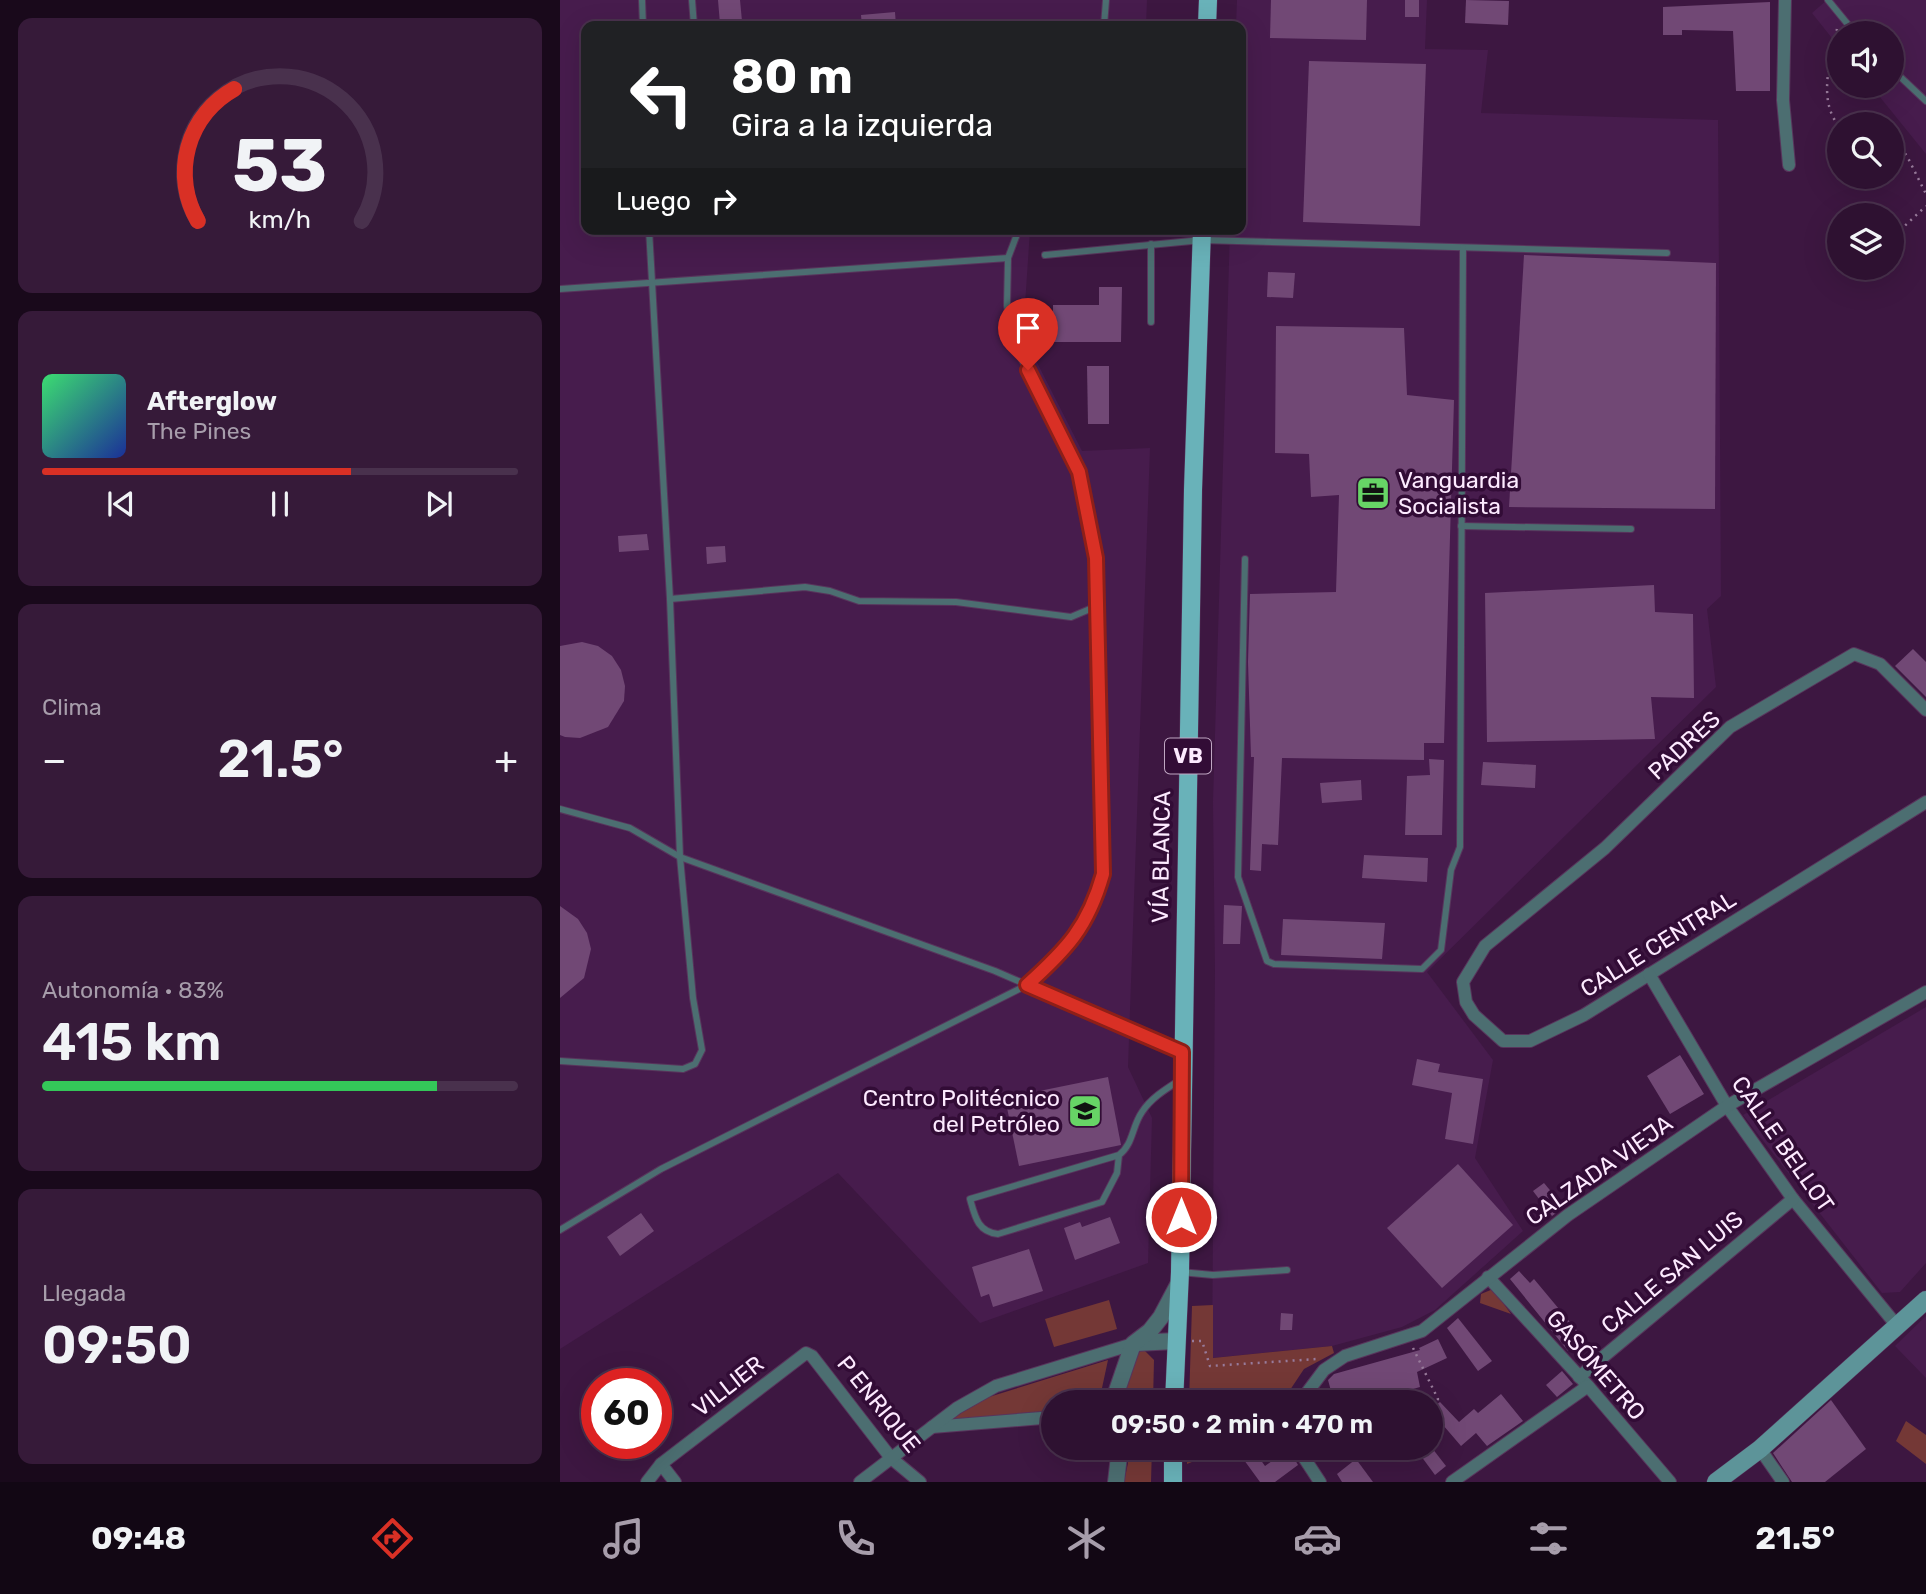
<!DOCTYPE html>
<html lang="es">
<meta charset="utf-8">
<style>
body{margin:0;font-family:Rubik,sans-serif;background:#361a39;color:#f1f3f6;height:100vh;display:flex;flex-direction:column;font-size:26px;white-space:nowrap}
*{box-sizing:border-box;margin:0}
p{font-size:23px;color:#a79dab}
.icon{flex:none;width:38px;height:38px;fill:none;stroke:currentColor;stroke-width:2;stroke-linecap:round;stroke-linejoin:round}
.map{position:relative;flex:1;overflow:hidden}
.side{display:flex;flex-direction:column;gap:18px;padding:18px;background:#19091b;width:560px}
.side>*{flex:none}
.hud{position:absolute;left:21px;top:21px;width:665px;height:214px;border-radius:14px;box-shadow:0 7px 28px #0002,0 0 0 2px #49314d;background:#202124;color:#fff;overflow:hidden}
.controls{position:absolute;left:1267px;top:21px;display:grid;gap:14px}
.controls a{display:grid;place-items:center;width:77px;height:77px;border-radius:50%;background:#2e1131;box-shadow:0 7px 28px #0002,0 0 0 2px #49314d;font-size:35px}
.speed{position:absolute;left:21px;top:1368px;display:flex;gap:14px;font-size:35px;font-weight:700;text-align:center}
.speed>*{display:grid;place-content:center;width:91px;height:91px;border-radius:50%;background:#2e1131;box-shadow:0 7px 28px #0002,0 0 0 2px #49314d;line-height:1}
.speed .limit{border:10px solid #d22;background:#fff;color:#111}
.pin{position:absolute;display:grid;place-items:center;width:60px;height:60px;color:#fff;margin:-72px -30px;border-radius:50% 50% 50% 0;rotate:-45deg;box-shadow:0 0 7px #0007}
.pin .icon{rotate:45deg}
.me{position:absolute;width:77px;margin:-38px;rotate:0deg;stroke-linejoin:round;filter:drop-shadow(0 0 5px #0008)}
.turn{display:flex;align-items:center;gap:24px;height:147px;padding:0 35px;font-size:32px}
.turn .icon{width:91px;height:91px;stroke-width:2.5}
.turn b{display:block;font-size:49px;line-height:60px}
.then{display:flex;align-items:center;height:66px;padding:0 35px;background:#0003;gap:14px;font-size:26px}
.big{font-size:52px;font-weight:600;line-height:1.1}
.side .tile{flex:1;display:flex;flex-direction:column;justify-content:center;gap:10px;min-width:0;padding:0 24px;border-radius:14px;background:#361a39}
.side .dial{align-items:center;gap:0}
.dial svg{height:182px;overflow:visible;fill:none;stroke:#49314d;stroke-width:7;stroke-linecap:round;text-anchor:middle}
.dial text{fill:#f1f3f6;stroke:none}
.song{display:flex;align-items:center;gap:21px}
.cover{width:84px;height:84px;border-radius:10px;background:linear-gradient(135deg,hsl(140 70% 55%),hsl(230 70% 35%))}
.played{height:7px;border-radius:4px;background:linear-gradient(90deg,#d93025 65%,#49314d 65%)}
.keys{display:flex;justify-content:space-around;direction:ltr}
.heat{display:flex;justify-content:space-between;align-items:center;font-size:38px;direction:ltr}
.charge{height:10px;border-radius:5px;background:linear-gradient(90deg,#34c759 83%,#49314d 0)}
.trip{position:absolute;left:481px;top:1390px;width:402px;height:70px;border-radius:35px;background:#2e1131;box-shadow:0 7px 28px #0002,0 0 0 2px #49314d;font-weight:600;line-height:70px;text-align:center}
.tabs{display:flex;height:112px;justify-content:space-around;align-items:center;background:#120714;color:#a79dab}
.tabs .icon{width:49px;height:49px}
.tabs .on{color:#d93025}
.tabs b{font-size:32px;color:#f1f3f6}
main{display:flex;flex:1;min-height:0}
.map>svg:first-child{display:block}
.built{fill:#471c4d}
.green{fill:#743836}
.building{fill:#714875}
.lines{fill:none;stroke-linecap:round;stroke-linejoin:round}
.service-casing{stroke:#58355c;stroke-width:8}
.minor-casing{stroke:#58355c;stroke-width:14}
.tertiary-casing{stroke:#58355c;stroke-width:18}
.secondary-casing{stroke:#58355c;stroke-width:19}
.primary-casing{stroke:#58355c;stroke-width:19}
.path{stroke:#987b9b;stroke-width:2.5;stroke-dasharray:2 5;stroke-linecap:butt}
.service{stroke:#4c6e71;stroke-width:6}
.minor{stroke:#4c6e71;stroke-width:12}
.tertiary{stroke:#4c6e71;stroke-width:16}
.secondary{stroke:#5d9499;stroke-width:18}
.primary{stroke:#69b2b9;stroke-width:18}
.route-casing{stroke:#8d1f18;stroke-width:18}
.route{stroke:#d93025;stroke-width:12}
.labels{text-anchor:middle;stroke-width:7;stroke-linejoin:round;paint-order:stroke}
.shield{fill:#320c36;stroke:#c0a7c3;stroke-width:2}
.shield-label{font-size:21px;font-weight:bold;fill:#fdeaff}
.poi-label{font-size:23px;fill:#fdeaff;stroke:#320c36;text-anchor:start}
.street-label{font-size:23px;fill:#fdeaff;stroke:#320c36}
</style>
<main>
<section class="side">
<div class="tile dial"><svg viewBox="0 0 100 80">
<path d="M14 69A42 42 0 1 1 86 69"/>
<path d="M14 69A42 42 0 0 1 30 11" stroke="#d93025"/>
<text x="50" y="56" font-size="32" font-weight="700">53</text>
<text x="50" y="72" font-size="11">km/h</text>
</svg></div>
<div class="tile">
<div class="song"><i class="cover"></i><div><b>Afterglow</b><p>The Pines</p></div></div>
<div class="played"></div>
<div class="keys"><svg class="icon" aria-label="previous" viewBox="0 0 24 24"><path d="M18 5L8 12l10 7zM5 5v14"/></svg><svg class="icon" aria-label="pause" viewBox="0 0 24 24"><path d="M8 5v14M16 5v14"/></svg><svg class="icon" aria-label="next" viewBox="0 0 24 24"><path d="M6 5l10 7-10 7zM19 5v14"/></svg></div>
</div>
<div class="tile"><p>Clima</p>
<div class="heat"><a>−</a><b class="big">21.5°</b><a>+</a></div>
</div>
<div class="tile"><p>Autonomía · 83%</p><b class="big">415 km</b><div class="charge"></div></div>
<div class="tile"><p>Llegada</p><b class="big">09:50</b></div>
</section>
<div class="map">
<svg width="1366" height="1482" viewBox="0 0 1366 1482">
<rect width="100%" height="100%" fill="#3d1741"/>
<g class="built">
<polygon points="0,0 587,0 586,26 26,26 26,229 494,229 470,230 463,335 522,451 590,448 568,1067 592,1118 588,1263 420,1323 278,1173 0,1349"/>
<polygon points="677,0 867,0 865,49 928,50 921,113 1158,120 1161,596 1147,609 1156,687 867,972 933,1060 915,1158 963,1231 875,1310 842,1327 772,1346 652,1358 655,971 653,802 670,229 681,229 681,26 676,26"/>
<polygon points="1267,0 1366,0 1366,154 1311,86 1332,86 1332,33 1279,33 1279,47 1252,13"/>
<polygon points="1366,1007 1366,1263 1340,1292 1322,1293 1183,1115"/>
<polygon points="1366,1316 1366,1378 1335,1346"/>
</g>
<g class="green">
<polygon points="933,1289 951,1314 920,1303 921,1294"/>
<polygon points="549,1300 557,1329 494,1347 485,1319"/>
<polygon points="653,1305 653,1358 772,1346 774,1353 744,1369 722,1402 629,1402 632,1306"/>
<polygon points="583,1349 594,1360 593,1402 559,1402 576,1355"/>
<polygon points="548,1360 539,1402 494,1402 493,1412 385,1421 429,1397"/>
<polygon points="1346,1421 1366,1435 1366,1464 1336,1441"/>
<polygon points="567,1447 592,1447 591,1482 564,1482 568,1463"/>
<polygon points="627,1447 669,1447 627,1464"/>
</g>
<g class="building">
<polygon points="158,0 180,0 182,21 160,24"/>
<polygon points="711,0 807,0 806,40 710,38"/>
<rect x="845" y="0" width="14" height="17"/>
<polygon points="906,0 949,1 948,25 905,23"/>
<polygon points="1210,2 1210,91 1176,91 1173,31 1122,30 1122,35 1103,35 1103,7"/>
<polygon points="335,12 336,26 302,26 301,15"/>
<polygon points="749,61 866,64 860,226 743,222"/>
<polygon points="964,255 1156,263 1155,509 949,507"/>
<polygon points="708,272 735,273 733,298 707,297"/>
<polygon points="539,287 562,287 561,342 493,342 493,305 539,305"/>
<polygon points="716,326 844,328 847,395 894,400 884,743 864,743 864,760 722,758 718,845 702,844 701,871 690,870 694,757 691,757 688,662 690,594 776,592 779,495 751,497 749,454 715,453"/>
<polygon points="527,366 549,366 549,424 528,424"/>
<polygon points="87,534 89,550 59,552 58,536"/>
<polygon points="165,546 166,562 147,564 146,547"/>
<polygon points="1094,585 1095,612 1133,614 1134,698 1091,697 1095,739 927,742 925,593"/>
<polygon points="22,642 38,646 52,656 61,670 65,686 64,701 48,727 20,738 5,737 0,735 0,646"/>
<polygon points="1353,649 1366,662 1366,697 1335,666"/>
<polygon points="869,759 884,760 882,835 845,835 847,776 870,775"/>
<polygon points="923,762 976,765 975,788 921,785"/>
<polygon points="801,780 802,800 762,803 760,783"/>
<polygon points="804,855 868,858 867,882 802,878"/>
<polygon points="664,905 682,906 680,944 663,944"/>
<polygon points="0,906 18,919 27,933 31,949 24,978 0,998"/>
<polygon points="723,919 825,923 822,959 721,955"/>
<polygon points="1120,1055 1144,1094 1110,1114 1087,1076"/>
<polygon points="857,1059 880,1064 878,1072 923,1079 913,1144 885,1139 892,1093 852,1085"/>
<polygon points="548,1077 561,1145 459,1166 445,1098"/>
<polygon points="898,1164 953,1225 882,1288 827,1228"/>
<polygon points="984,1183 1004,1207 992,1216 973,1191"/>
<polygon points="81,1213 94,1231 60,1256 47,1237"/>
<polygon points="550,1217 560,1243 515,1260 504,1228 520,1222 522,1227"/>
<polygon points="469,1249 483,1291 433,1307 429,1294 421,1297 412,1267"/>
<polygon points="959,1271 970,1283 974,1279 1024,1339 1008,1351 950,1279"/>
<polygon points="721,1313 733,1314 732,1330 720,1330"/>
<polygon points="898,1318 932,1361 918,1371 887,1328"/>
<polygon points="878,1339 887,1358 857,1372 860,1387 808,1402 774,1402 768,1380 774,1374 860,1350 859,1348"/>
<polygon points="1002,1371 1013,1384 997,1397 986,1385"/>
<polygon points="941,1394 963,1421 927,1446 916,1433 901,1446 883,1425 872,1434 872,1408 880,1402 899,1422 914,1409 918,1413"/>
<polygon points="1271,1400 1306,1449 1265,1482 1232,1482 1213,1453"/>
<polygon points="872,1448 886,1466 875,1475 861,1456"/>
<polygon points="729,1449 738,1465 715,1482 700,1482 684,1460 695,1452 705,1466"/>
<polygon points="796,1459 813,1482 782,1482 777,1474"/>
</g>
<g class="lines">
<g class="service-casing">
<g id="service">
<polyline points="82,0 83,26"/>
<polyline points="132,0 134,26"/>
<polyline points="1268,0 1295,33"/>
<polyline points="544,26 546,0"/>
<polyline points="1332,69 1366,101"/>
<polyline points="591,244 591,322"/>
<polyline points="485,255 642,240 1107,253"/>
<polyline points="0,289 448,258"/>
<polyline points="901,526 1071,529"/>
<polyline points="685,559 678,877 707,961 714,964 862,969 881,950 891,870 900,847 903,248"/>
<polyline points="110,599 245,587 270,591 299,601 396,602 511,617 537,606"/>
<polyline points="0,809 70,828 120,857 435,971 622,1052"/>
<polyline points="0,1061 123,1069 135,1064 142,1050 133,998 120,857 110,599 89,229"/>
<path d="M559 1155 557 1173 542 1202 438 1234C418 1232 415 1217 410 1199L559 1155C573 1145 572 1126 582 1112 591 1098 606 1089 620 1080"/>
<path d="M0 1230 101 1169 467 985C506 949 529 927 543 874L536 558 519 472 491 412 456 349 447 306 448 258 459 229"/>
<polyline points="620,1272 653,1275 727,1270"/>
</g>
</g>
<g class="minor-casing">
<g id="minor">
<polyline points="1225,0 1223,100 1229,165"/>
<polyline points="1366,710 1320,664 1294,654 1170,727 1045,848 925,946 903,982 906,1002 914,1015 943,1041 970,1041 1024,1015 1366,802"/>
<polyline points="1089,974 1167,1106 1233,1199 1338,1327"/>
<polyline points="928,1277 1028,1386 1110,1482"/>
<polyline points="1019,1377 1233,1199"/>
<polyline points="740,1402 764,1370 785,1356 862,1331 1008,1215 1167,1106 1366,992"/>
<polyline points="372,1427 494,1417"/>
<polyline points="737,1447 760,1482"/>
<polyline points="1200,1449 1223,1482"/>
<polyline points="101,1464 115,1482"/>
<polyline points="87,1482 101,1464 246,1353 252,1356 331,1458 360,1482"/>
<polyline points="300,1482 397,1408 436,1386 573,1344"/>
<polyline points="892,1482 1028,1386"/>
</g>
</g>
<g class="tertiary-casing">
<g id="tertiary">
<polyline points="576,1343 615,1341"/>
<polyline points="553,1402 573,1344 590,1331 601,1317 619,1283"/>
<polyline points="556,1482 560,1447"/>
</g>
</g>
<g class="secondary-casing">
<polyline id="secondary" points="1156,1482 1200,1449 1366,1300"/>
</g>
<g class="primary-casing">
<g id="primary">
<polyline points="647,26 648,0"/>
<polyline points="614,1402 620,1272 633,490 642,229"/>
<polyline points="613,1482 613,1447"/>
</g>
</g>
<g class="path">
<path d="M1277 29C1271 58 1257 100 1279 126"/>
<polyline points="1332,137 1347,156 1366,194"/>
<polyline points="1335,235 1366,206"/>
<polyline points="632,1341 642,1341 650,1366 757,1359"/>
<polyline points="853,1348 878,1399 872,1405"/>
</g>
<use href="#service" class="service"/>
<use href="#minor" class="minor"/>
<use href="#tertiary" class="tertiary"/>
<use href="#secondary" class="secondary"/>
<use href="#primary" class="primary"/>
</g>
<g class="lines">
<g class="route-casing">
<path id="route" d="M468 370 519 472 536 558 543 874C528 927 507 949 467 985L622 1052 621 1217"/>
</g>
<use href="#route" class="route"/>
</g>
<defs>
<g id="office-square" transform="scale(1.75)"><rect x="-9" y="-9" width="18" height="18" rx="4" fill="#67d466" stroke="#320c36"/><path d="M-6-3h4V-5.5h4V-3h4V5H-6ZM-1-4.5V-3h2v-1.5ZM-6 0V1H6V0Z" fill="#111"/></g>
<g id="school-square" transform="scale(1.75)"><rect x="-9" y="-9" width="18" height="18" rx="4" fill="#67d466" stroke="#320c36"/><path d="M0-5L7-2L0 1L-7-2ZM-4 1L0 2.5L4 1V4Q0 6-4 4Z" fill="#111"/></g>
</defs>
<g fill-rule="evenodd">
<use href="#office-square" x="813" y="493"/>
<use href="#school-square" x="525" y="1111"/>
</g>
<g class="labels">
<rect class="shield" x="605" y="738.5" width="46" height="35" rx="5"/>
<g class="shield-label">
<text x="628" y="763">VB</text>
</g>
<g class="poi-label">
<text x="838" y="488">Vanguardia<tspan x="838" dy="26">Socialista</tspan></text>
<text x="500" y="1106" text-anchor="end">Centro Politécnico<tspan x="500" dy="26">del Petróleo</tspan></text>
</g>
<g class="street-label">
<text transform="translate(1124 745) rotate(-43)" y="8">PADRES</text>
<text transform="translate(601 857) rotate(-89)" y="8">VÍA BLANCA</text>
<text transform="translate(1098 944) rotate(-32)" y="8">CALLE CENTRAL</text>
<text transform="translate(1223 1144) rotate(55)" y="8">CALLE BELLOT</text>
<text transform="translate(1039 1170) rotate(-35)" y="8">CALZADA VIEJA</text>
<text transform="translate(1112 1272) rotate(-40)" y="8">CALLE SAN LUIS</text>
<text transform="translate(1036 1365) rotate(49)" y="8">GASÓMETRO</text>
<text transform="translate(168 1386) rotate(-38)" y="8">VILLIER</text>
<text transform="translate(319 1404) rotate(51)" y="8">P ENRIQUE</text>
</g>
</g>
</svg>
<div class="controls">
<a><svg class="icon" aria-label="sound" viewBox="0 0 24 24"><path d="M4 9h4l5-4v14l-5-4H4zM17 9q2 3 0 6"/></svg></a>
<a><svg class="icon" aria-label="search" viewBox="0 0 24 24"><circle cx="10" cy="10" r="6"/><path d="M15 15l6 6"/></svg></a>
<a><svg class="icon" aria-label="layers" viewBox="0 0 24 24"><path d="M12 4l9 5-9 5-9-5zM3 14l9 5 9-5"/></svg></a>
</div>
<div class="speed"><div class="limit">60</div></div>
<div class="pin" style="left:468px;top:370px;background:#d93025"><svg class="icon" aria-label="arrive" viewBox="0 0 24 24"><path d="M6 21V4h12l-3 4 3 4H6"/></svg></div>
<svg class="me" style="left:621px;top:1217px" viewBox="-20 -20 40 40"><circle r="17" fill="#d93025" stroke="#fff" stroke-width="3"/><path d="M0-11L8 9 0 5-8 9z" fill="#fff"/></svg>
<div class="trip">09:50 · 2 min · 470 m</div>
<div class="hud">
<div class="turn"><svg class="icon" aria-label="left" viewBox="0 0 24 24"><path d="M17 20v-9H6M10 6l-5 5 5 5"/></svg><div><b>80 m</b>Gira a la izquierda</div></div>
<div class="then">Luego<svg class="icon" aria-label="right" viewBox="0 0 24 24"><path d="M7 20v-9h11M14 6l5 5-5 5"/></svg></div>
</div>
</div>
</main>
<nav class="tabs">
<b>09:48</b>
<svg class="icon on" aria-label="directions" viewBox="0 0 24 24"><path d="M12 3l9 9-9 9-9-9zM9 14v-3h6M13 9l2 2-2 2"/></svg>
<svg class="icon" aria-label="music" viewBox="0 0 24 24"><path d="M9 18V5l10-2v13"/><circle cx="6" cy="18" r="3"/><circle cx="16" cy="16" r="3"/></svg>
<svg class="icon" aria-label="phone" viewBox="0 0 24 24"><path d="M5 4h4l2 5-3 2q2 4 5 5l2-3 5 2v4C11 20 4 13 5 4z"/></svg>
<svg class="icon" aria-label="climate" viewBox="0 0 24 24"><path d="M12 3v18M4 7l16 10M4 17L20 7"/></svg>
<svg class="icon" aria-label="car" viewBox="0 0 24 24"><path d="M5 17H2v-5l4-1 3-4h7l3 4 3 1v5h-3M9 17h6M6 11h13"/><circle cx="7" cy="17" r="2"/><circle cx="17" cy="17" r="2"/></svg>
<svg class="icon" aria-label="filters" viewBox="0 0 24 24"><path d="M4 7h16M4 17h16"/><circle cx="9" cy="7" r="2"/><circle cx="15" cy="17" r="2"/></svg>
<b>21.5°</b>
</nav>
